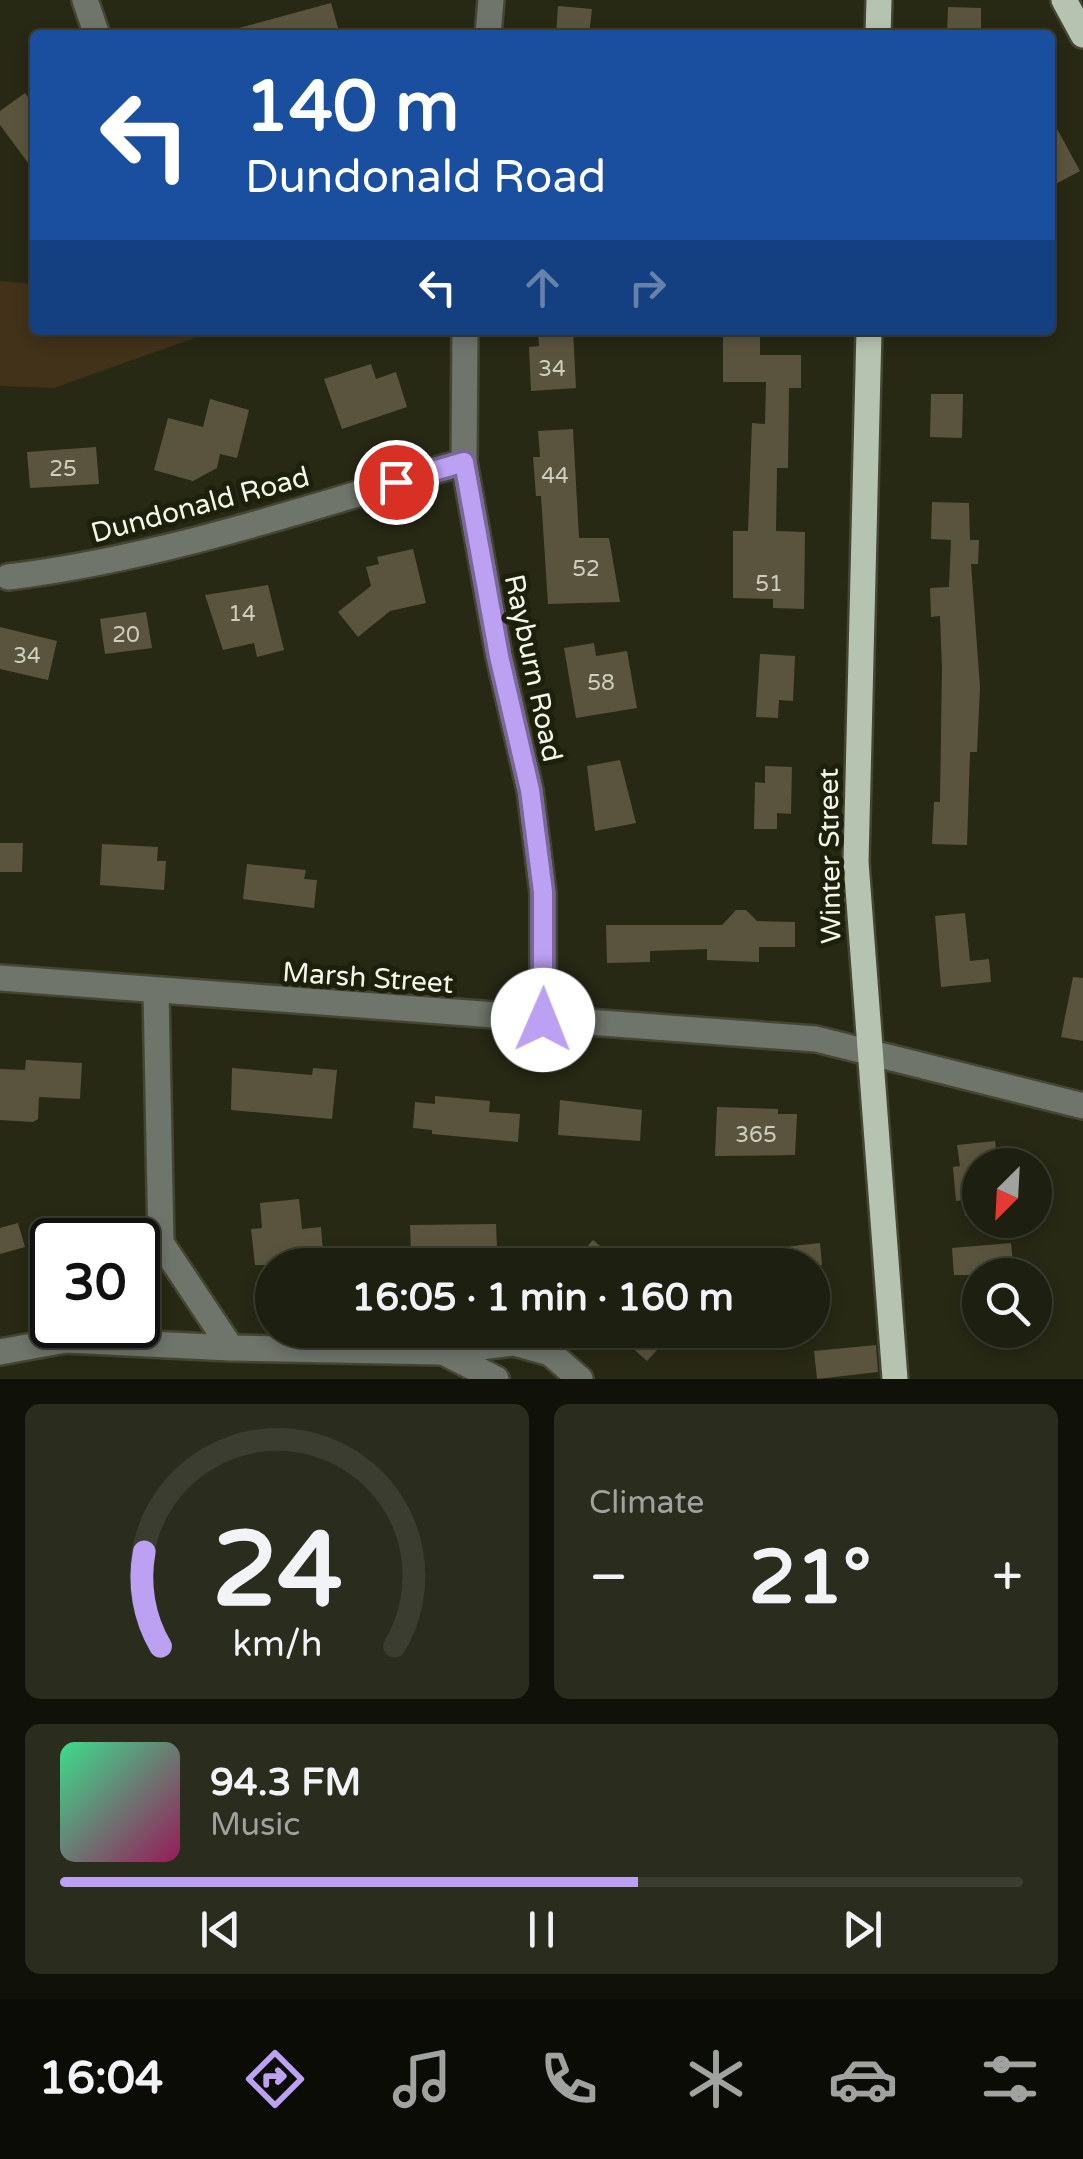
<!DOCTYPE html>
<meta charset="utf-8">
<style>
body{margin:0;font-family:"Varela Round",sans-serif;background:#2a2c1e;color:#f1f3f6;height:100vh;display:flex;flex-direction:column;font-size:38px;white-space:nowrap}
*{box-sizing:border-box;margin:0}
p{font-size:32px;color:#a0a29f}
.icon{flex:none;width:55px;height:55px;fill:none;stroke:currentColor;stroke-width:2;stroke-linecap:round;stroke-linejoin:round}
.map{position:relative;height:1379px;overflow:hidden}
.panel{display:flex;flex-direction:column;gap:25px;padding:25px;background:#101109;flex:1}
.panel>*{flex:none}
.guide{position:absolute;left:30px;top:30px;width:1025px;height:305px;border-radius:10px;box-shadow:0 5px 15px #0003,0 0 0 2px #3b3d30;background:#1a4fa0;color:#fff;overflow:hidden}
.needle{width:65px;rotate:204deg}
.buttons{position:absolute;left:962px;top:1148px;display:grid;gap:20px}
.buttons a{display:grid;place-items:center;width:90px;height:90px;border-radius:50%;background:#1d1f10;box-shadow:0 5px 15px #0003,0 0 0 2px #3b3d30;font-size:50px}
.speed{position:absolute;left:30px;top:1218px;display:flex;gap:20px;font-size:50px;font-weight:700;text-align:center}
.speed>*{display:grid;place-content:center;width:130px;height:130px;border-radius:50%;background:#1d1f10;box-shadow:0 5px 15px #0003,0 0 0 2px #3b3d30;line-height:1}
.speed .limit{border:5px solid #111;border-radius:15px;background:#fff;color:#111}
.pin{position:absolute;display:grid;place-items:center;width:85px;height:85px;color:#fff;margin:-42px;border:5px solid #fff;border-radius:50%;box-shadow:0 2px 10px #0007}
.me{position:absolute;width:110px;margin:-55px;rotate:1deg;stroke-linejoin:round;filter:drop-shadow(0 0 8px #0008)}
.turn{display:flex;align-items:center;gap:35px;height:210px;padding:0 50px;font-size:45px}
.turn .icon{width:130px;height:130px;stroke-width:2.5}
.turn b{display:block;font-size:70px;line-height:85px}
.lanes{display:flex;align-items:center;height:95px;padding:0 50px;background:#0003;justify-content:center;gap:50px;direction:ltr}
.lanes .off{opacity:.35}
.big{font-size:75px;font-weight:800;line-height:1.1}
.panel .card{flex:1;display:flex;flex-direction:column;justify-content:center;gap:15px;min-width:0;padding:0 35px;border-radius:15px;background:#2a2c1e}
.panel .dial{align-items:center;gap:0}
.dial svg{height:260px;overflow:visible;fill:none;stroke:#3b3d30;stroke-width:7;stroke-linecap:round;text-anchor:middle}
.dial text{fill:#f1f3f6;stroke:none}
.song{display:flex;align-items:center;gap:30px}
.cover{width:120px;height:120px;border-radius:15px;background:linear-gradient(135deg,hsl(150 70% 55%),hsl(330 70% 35%))}
.played{height:10px;border-radius:5px;background:linear-gradient(90deg,#bca0f2 60%,#3b3d30 60%)}
.keys{display:flex;justify-content:space-around;direction:ltr}
.heat{display:flex;justify-content:space-between;align-items:center;font-size:55px;direction:ltr}
.panel .tiles{flex:1;display:grid;gap:25px;grid-template-columns:1fr 1fr}
.card:last-child{grid-column:span 2}
.trip{position:absolute;left:255px;top:1248px;width:575px;height:100px;border-radius:50px;background:#1d1f10;box-shadow:0 5px 15px #0003,0 0 0 2px #3b3d30;font-weight:800;line-height:100px;text-align:center}
.tabs{display:flex;height:160px;justify-content:space-around;align-items:center;background:#0c0c06;color:#a0a29f}
.tabs .icon{width:70px;height:70px}
.tabs .selected{color:#bca0f2}
.tabs b{font-size:45px;color:#f1f3f6}
.map>svg:first-child{display:block}
.green{fill:#413219}
.building{fill:#5a543e}
.lines{fill:none;stroke-linecap:round;stroke-linejoin:round}
.minor-casing{stroke:#444633;stroke-width:30}
.major-casing{stroke:#444633;stroke-width:30}
.minor{stroke:#6f756b;stroke-width:25}
.major{stroke:#b6c3b0;stroke-width:25}
.route-casing{stroke:#7a689d;stroke-width:25}
.route{stroke:#bca0f2;stroke-width:18}
.labels{text-anchor:middle;stroke-width:10;stroke-linejoin:round;paint-order:stroke}
.number-label{font-size:22px;fill:#cdcebe}
.street-label{font-size:28px;fill:#f3f6e9;stroke:#1d200b}
</style>
<div class="map">
<svg width="1083" height="1379" viewBox="0 0 1083 1379">
<rect width="100%" height="100%" fill="#272915"/>
<polygon class="green" points="0,281 35,284 35,330 217,330 54,388 0,386"/>
<g class="building">
<polygon points="331,3 340,35 240,35 239,28"/>
<polygon points="558,6 592,9 589,35 556,35"/>
<polygon points="948,7 981,8 981,35 947,35"/>
<polygon points="25,93 35,107 35,172 0,125 0,111"/>
<polygon points="1050,116 1080,171 1050,187"/>
<polygon points="538,330 573,330 576,388 531,391 529,347 539,346"/>
<polygon points="723,330 760,330 760,355 801,355 801,388 789,388 788,468 777,468 776,531 805,532 804,609 773,608 773,599 733,598 733,531 748,531 752,423 765,424 766,382 723,382"/>
<polygon points="371,364 376,379 396,372 407,407 342,429 324,379"/>
<polygon points="931,394 963,394 962,438 930,437"/>
<polygon points="210,399 249,410 237,458 220,454 217,468 193,481 154,470 168,418 203,427"/>
<polygon points="573,429 579,538 609,538 620,602 548,604 541,496 536,496 533,457 540,457 538,431"/>
<polygon points="96,447 99,484 30,488 27,452"/>
<polygon points="932,502 969,503 970,540 979,540 978,564 971,564 980,687 977,752 970,752 967,845 932,844 934,802 940,802 942,668 940,616 931,617 930,588 949,587 951,540 931,539"/>
<polygon points="413,549 426,603 390,611 358,637 338,612 371,586 366,567 379,564 377,557"/>
<polygon points="268,585 284,650 257,657 254,643 223,650 205,595"/>
<polygon points="146,612 152,648 105,654 100,619"/>
<polygon points="0,627 57,641 48,680 0,669"/>
<polygon points="594,643 596,656 627,651 637,708 576,718 564,648"/>
<polygon points="760,654 795,656 793,701 779,700 778,718 756,717"/>
<polygon points="620,760 636,823 595,831 587,766"/>
<polygon points="765,766 792,767 791,814 777,813 777,829 754,829 755,782 765,783"/>
<polygon points="0,843 23,843 22,872 0,872"/>
<polygon points="102,844 158,847 157,861 166,861 164,890 100,885"/>
<polygon points="247,864 306,870 304,879 317,880 314,908 243,899"/>
<polygon points="736,910 746,910 757,921 795,922 795,947 759,947 759,962 707,960 707,949 650,951 650,962 607,963 606,925 722,925"/>
<polygon points="965,913 970,961 989,959 991,982 941,987 935,916"/>
<polygon points="1073,977 1083,978 1083,1041 1061,1037"/>
<polygon points="26,1060 82,1063 80,1099 39,1097 38,1119 33,1122 0,1120 0,1069 25,1070"/>
<polygon points="232,1068 312,1075 313,1068 337,1070 332,1119 231,1110"/>
<polygon points="435,1096 490,1101 489,1112 520,1114 518,1142 432,1134 432,1130 413,1128 415,1102 435,1104"/>
<polygon points="560,1100 642,1110 640,1141 558,1135"/>
<polygon points="717,1107 778,1109 778,1114 797,1114 795,1155 715,1156"/>
<polygon points="995,1141 998,1165 980,1165 980,1215 965,1216 963,1200 956,1201 953,1167 960,1166 957,1145"/>
<polygon points="299,1199 302,1229 321,1227 324,1265 255,1265 251,1229 262,1228 260,1203"/>
<polygon points="18,1223 25,1247 0,1254 0,1228"/>
<polygon points="496,1224 497,1248 480,1248 480,1259 438,1260 438,1253 411,1254 410,1225"/>
<polygon points="593,1240 622,1265 571,1265"/>
<polygon points="820,1243 822,1265 758,1265 757,1250"/>
<polygon points="1011,1243 1014,1275 954,1275 952,1248"/>
<polygon points="612,1330 675,1330 647,1361"/>
<polygon points="876,1345 878,1372 817,1379 814,1351"/>
</g>
<g class="lines">
<g class="minor-casing">
<g id="minor">
<polyline points="85,0 97,35"/>
<polyline points="488,35 491,0"/>
<polyline points="465,330 464,462 499,656 530,790 543,893 543,1020"/>
<path d="M8 577C163 558 314 506 464 462"/>
<polyline points="0,978 816,1039 1083,1106"/>
<polyline points="156,992 161,1243 231,1348 441,1352 514,1343 550,1353 580,1379"/>
<polyline points="138,1267 161,1243"/>
<polyline points="0,1352 66,1340 231,1348"/>
<polyline points="445,1353 496,1379"/>
</g>
</g>
<g class="major-casing">
<g id="major">
<polyline points="1064,0 1083,35"/>
<polyline points="878,35 879,0"/>
<polyline points="869,330 856,862 895,1379"/>
</g>
</g>
<use href="#minor" class="minor"/>
<use href="#major" class="major"/>
</g>
<g class="lines">
<g class="route-casing">
<polyline id="route" points="396,482 464,462 499,656 530,790 543,892 543,1020"/>
</g>
<use href="#route" class="route"/>
</g>
<g class="labels">
<g class="number-label">
<text x="552" y="376">34</text>
<text x="63" y="476">25</text>
<text x="555" y="483">44</text>
<text x="586" y="576">52</text>
<text x="769" y="591">51</text>
<text x="242" y="621">14</text>
<text x="126" y="642">20</text>
<text x="27" y="663">34</text>
<text x="601" y="690">58</text>
<text x="756" y="1142">365</text>
</g>
<g class="street-label">
<text transform="translate(200 504) rotate(-15)" y="10">Dundonald Road</text>
<text transform="translate(534 668) rotate(78)" y="10">Rayburn Road</text>
<text transform="translate(829 856) rotate(-91)" y="10">Winter Street</text>
<text transform="translate(368 977) rotate(4)" y="10">Marsh Street</text>
</g>
</g>
</svg>
<div class="buttons">
<a><svg class="needle" viewBox="-14 -14 28 28"><path d="M0-13l5 13h-10z" fill="#e53935"/><path d="M0 13l5-13h-10z" fill="#a0a29f"/></svg></a>
<a><svg class="icon" aria-label="search" viewBox="0 0 24 24"><circle cx="10" cy="10" r="6"/><path d="M15 15l6 6"/></svg></a>
</div>
<div class="speed"><div class="limit">30</div></div>
<div class="pin" style="left:396px;top:482px;background:#d93025"><svg class="icon" aria-label="arrive" viewBox="0 0 24 24"><path d="M6 21V4h12l-3 4 3 4H6"/></svg></div>
<svg class="me" style="left:543px;top:1020px" viewBox="-20 -20 40 40"><circle r="19" fill="#fff"/><path d="M0-13L10 11 0 6-10 11z" fill="#bca0f2"/></svg>
<div class="trip">16:05 · 1 min · 160 m</div>
<div class="guide">
<div class="turn"><svg class="icon" aria-label="left" viewBox="0 0 24 24"><path d="M17 20v-9H6M10 6l-5 5 5 5"/></svg><div><b>140 m</b>Dundonald Road</div></div>
<div class="lanes"><svg class="icon" aria-label="left" viewBox="0 0 24 24"><path d="M17 20v-9H6M10 6l-5 5 5 5"/></svg><svg class="icon off" aria-label="ahead" viewBox="0 0 24 24"><path d="M12 20V5M6 11l6-6 6 6"/></svg><svg class="icon off" aria-label="right" viewBox="0 0 24 24"><path d="M7 20v-9h11M14 6l5 5-5 5"/></svg></div>
</div>
</div>
<section class="panel">
<div class="tiles">
<div class="card dial"><svg viewBox="0 0 100 80">
<path d="M14 69A42 42 0 1 1 86 69"/>
<path d="M14 69A42 42 0 0 1 9 40" stroke="#bca0f2"/>
<text x="50" y="56" font-size="32" font-weight="700">24</text>
<text x="50" y="72" font-size="11">km/h</text>
</svg></div>
<div class="card"><p>Climate</p>
<div class="heat"><a>−</a><b class="big">21°</b><a>+</a></div>
</div>
<div class="card">
<div class="song"><i class="cover"></i><div><b>94.3 FM</b><p>Music</p></div></div>
<div class="played"></div>
<div class="keys"><svg class="icon" aria-label="previous" viewBox="0 0 24 24"><path d="M18 5L8 12l10 7zM5 5v14"/></svg><svg class="icon" aria-label="pause" viewBox="0 0 24 24"><path d="M8 5v14M16 5v14"/></svg><svg class="icon" aria-label="next" viewBox="0 0 24 24"><path d="M6 5l10 7-10 7zM19 5v14"/></svg></div>
</div>
</div>
</section>
<nav class="tabs">
<b>16:04</b>
<svg class="icon selected" aria-label="directions" viewBox="0 0 24 24"><path d="M12 3l9 9-9 9-9-9zM9 14v-3h6M13 9l2 2-2 2"/></svg>
<svg class="icon" aria-label="music" viewBox="0 0 24 24"><path d="M9 18V5l10-2v13"/><circle cx="6" cy="18" r="3"/><circle cx="16" cy="16" r="3"/></svg>
<svg class="icon" aria-label="phone" viewBox="0 0 24 24"><path d="M5 4h4l2 5-3 2q2 4 5 5l2-3 5 2v4C11 20 4 13 5 4z"/></svg>
<svg class="icon" aria-label="climate" viewBox="0 0 24 24"><path d="M12 3v18M4 7l16 10M4 17L20 7"/></svg>
<svg class="icon" aria-label="car" viewBox="0 0 24 24"><path d="M5 17H2v-5l4-1 3-4h7l3 4 3 1v5h-3M9 17h6M6 11h13"/><circle cx="7" cy="17" r="2"/><circle cx="17" cy="17" r="2"/></svg>
<svg class="icon" aria-label="filters" viewBox="0 0 24 24"><path d="M4 7h16M4 17h16"/><circle cx="9" cy="7" r="2"/><circle cx="15" cy="17" r="2"/></svg>
</nav>
